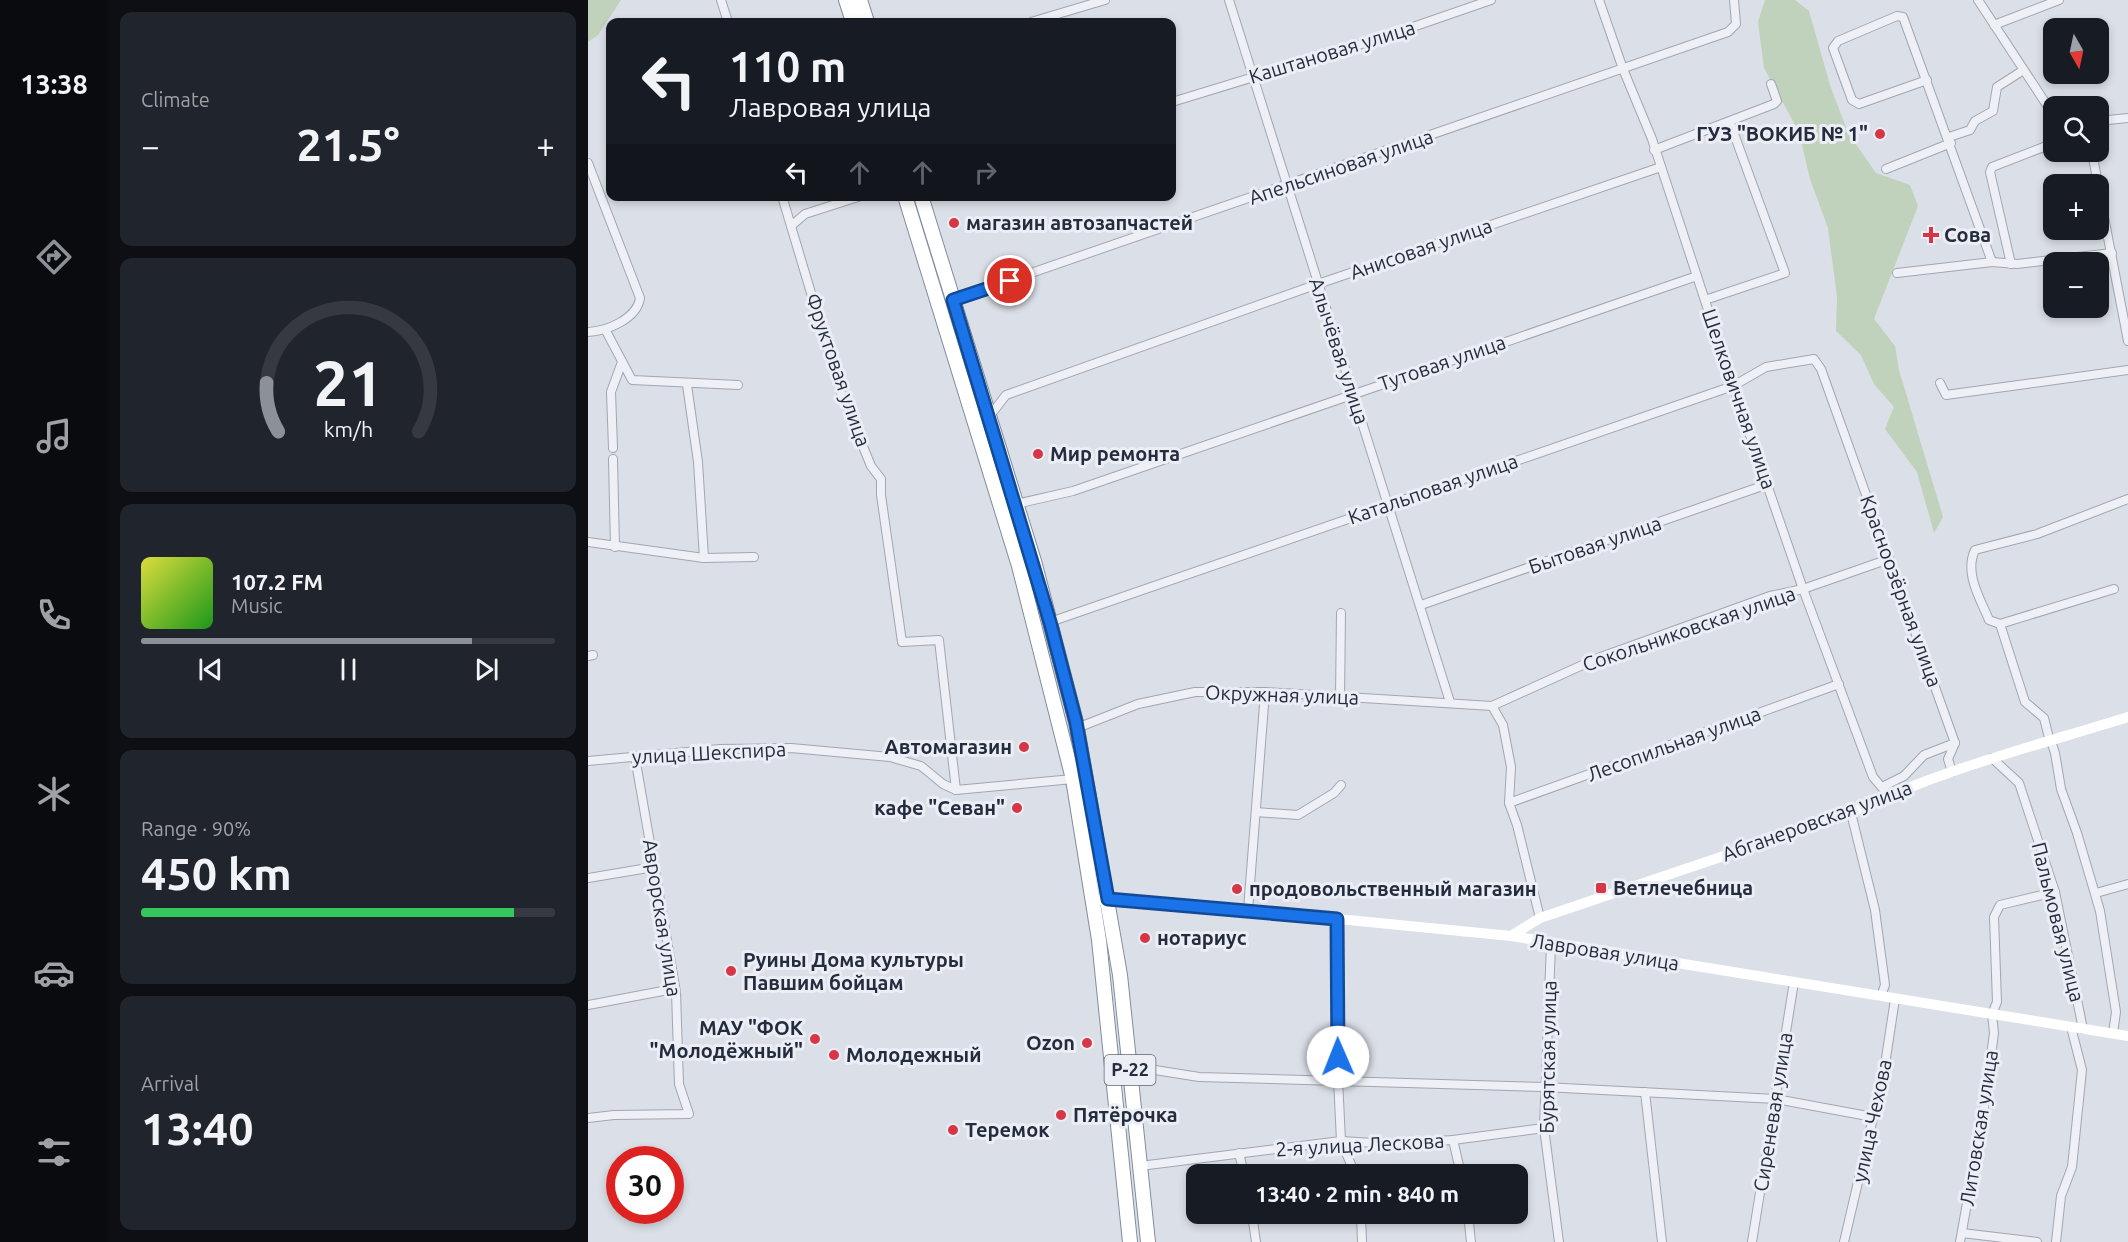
<!DOCTYPE html>
<meta charset="utf-8">
<style>
body{margin:0;font-family:Ubuntu,sans-serif;background:#20242c;color:#f1f3f6;height:100vh;display:flex;flex-direction:column;font-size:22px;white-space:nowrap}
*{box-sizing:border-box;margin:0}
p{font-size:20px;color:#9ea1a6}
.icon{flex:none;width:33px;height:33px;fill:none;stroke:currentColor;stroke-width:2;stroke-linecap:round;stroke-linejoin:round}
.map{position:relative;flex:1;overflow:hidden}
.sheet{display:flex;flex-direction:column;gap:12px;padding:12px;background:#0d0f14;width:480px}
.sheet>*{flex:none}
.banner{position:absolute;left:18px;top:18px;width:570px;height:183px;border-radius:12px;box-shadow:0 3px 9px #0003;background:#171b24;color:#f1f3f6;overflow:hidden}
.needle{width:39px;rotate:171deg}
.controls{position:absolute;left:1455px;top:18px;display:grid;gap:12px}
.controls a{display:grid;place-items:center;width:66px;height:66px;border-radius:12px;background:#171b24;box-shadow:0 3px 9px #0003;font-size:30px}
.speed{position:absolute;left:18px;top:1146px;display:flex;gap:12px;font-size:30px;font-weight:700;text-align:center}
.speed>*{display:grid;place-content:center;width:78px;height:78px;border-radius:50%;background:#171b24;box-shadow:0 3px 9px #0003;line-height:1}
.speed .limit{border:9px solid #d22;background:#fff;color:#111}
.pin{position:absolute;display:grid;place-items:center;width:51px;height:51px;color:#fff;margin:-26px;border:3px solid #fff;border-radius:50%;box-shadow:0 2px 6px #0007}
.me{position:absolute;width:66px;margin:-33px;rotate:359deg;stroke-linejoin:round;filter:drop-shadow(0 0 4px #0008)}
.turn{display:flex;align-items:center;gap:21px;height:126px;padding:0 24px;font-size:27px}
.turn .icon{width:78px;height:78px;stroke-width:2.5}
.turn b{display:block;font-size:42px;line-height:51px}
.lanes{display:flex;align-items:center;height:57px;padding:0 24px;background:#0003;justify-content:center;gap:30px;direction:ltr}
.lanes .off{opacity:.35}
.big{font-size:45px;font-weight:600;line-height:1.1}
.sheet .tile{flex:1;display:flex;flex-direction:column;justify-content:center;gap:9px;min-width:0;padding:0 21px;border-radius:12px;background:#20242c}
.sheet .dial{align-items:center;gap:0}
.dial svg{height:156px;overflow:visible;fill:none;stroke:#363941;stroke-width:7;stroke-linecap:round;text-anchor:middle}
.dial text{fill:#f1f3f6;stroke:none}
.song{display:flex;align-items:center;gap:18px}
.cover{width:72px;height:72px;border-radius:9px;background:linear-gradient(135deg,hsl(60 70% 55%),hsl(120 70% 35%))}
.played{height:6px;border-radius:3px;background:linear-gradient(90deg,#8c9099 80%,#363941 80%)}
.keys{display:flex;justify-content:space-around;direction:ltr}
.heat{display:flex;justify-content:space-between;align-items:center;font-size:33px;direction:ltr}
.charge{height:9px;border-radius:4px;background:linear-gradient(90deg,#34c759 90%,#363941 0)}
.trip{position:absolute;left:598px;top:1164px;width:342px;height:60px;border-radius:12px;background:#171b24;box-shadow:0 3px 9px #0003;font-weight:600;line-height:60px;text-align:center}
main{display:flex;flex:1;min-height:0}
.tabs{display:flex;flex-direction:column;width:108px;justify-content:space-around;align-items:center;background:#090b0e;color:#9ea1a6}
.tabs .icon{width:42px;height:42px}
.tabs .selected{color:#8c9099}
.tabs b{font-size:27px;color:#f1f3f6}
.map>svg:first-child{display:block}
.green{fill:#c0d1bc}
.lines{fill:none;stroke-linecap:round;stroke-linejoin:round}
.street-casing{stroke:#a1a6b1;stroke-width:10}
.highway-casing{stroke:#828c9e;stroke-width:16}
.street{stroke:#eef0f5;stroke-width:8}
.secondary{stroke:#fff;stroke-width:10}
.highway{stroke:#fff;stroke-width:14}
.route-casing{stroke:#114b97;stroke-width:15}
.route{stroke:#1a73e8;stroke-width:10}
.poi-dot{fill:#d63646;stroke:#ebeef5;stroke-width:2}
.labels{text-anchor:middle;stroke-width:6;stroke-linejoin:round;paint-order:stroke}
.shield{fill:#ebeef5;stroke:#606675;stroke-width:1.5}
.shield-label{font-size:18px;font-weight:bold;fill:#252c3e}
.street-label{font-size:20px;fill:#252c3e;stroke:#ebeef5}
.poi-label{font-size:20px;font-weight:bold;fill:#252c3e;stroke:#ebeef5;text-anchor:start}
</style>
<main>
<nav class="tabs">
<b>13:38</b>
<svg class="icon selected" aria-label="directions" viewBox="0 0 24 24"><path d="M12 3l9 9-9 9-9-9zM9 14v-3h6M13 9l2 2-2 2"/></svg>
<svg class="icon" aria-label="music" viewBox="0 0 24 24"><path d="M9 18V5l10-2v13"/><circle cx="6" cy="18" r="3"/><circle cx="16" cy="16" r="3"/></svg>
<svg class="icon" aria-label="phone" viewBox="0 0 24 24"><path d="M5 4h4l2 5-3 2q2 4 5 5l2-3 5 2v4C11 20 4 13 5 4z"/></svg>
<svg class="icon" aria-label="climate" viewBox="0 0 24 24"><path d="M12 3v18M4 7l16 10M4 17L20 7"/></svg>
<svg class="icon" aria-label="car" viewBox="0 0 24 24"><path d="M5 17H2v-5l4-1 3-4h7l3 4 3 1v5h-3M9 17h6M6 11h13"/><circle cx="7" cy="17" r="2"/><circle cx="17" cy="17" r="2"/></svg>
<svg class="icon" aria-label="filters" viewBox="0 0 24 24"><path d="M4 7h16M4 17h16"/><circle cx="9" cy="7" r="2"/><circle cx="15" cy="17" r="2"/></svg>
</nav>
<section class="sheet">
<div class="tile"><p>Climate</p>
<div class="heat"><a>−</a><b class="big">21.5°</b><a>+</a></div>
</div>
<div class="tile dial"><svg viewBox="0 0 100 80">
<path d="M14 69A42 42 0 1 1 86 69"/>
<path d="M14 69A42 42 0 0 1 8 44" stroke="#8c9099"/>
<text x="50" y="56" font-size="32" font-weight="700">21</text>
<text x="50" y="72" font-size="11">km/h</text>
</svg></div>
<div class="tile">
<div class="song"><i class="cover"></i><div><b>107.2 FM</b><p>Music</p></div></div>
<div class="played"></div>
<div class="keys"><svg class="icon" aria-label="previous" viewBox="0 0 24 24"><path d="M18 5L8 12l10 7zM5 5v14"/></svg><svg class="icon" aria-label="pause" viewBox="0 0 24 24"><path d="M8 5v14M16 5v14"/></svg><svg class="icon" aria-label="next" viewBox="0 0 24 24"><path d="M6 5l10 7-10 7zM19 5v14"/></svg></div>
</div>
<div class="tile"><p>Range · 90%</p><b class="big">450 km</b><div class="charge"></div></div>
<div class="tile"><p>Arrival</p><b class="big">13:40</b></div>
</section>
<div class="map">
<svg width="1540" height="1242" viewBox="0 0 1540 1242">
<rect width="100%" height="100%" fill="#dbdfe7"/>
<g class="green">
<polygon points="0,0 33,0 10,35 0,42"/>
<polygon points="1177,0 1207,0 1221,11 1242,85 1260,133 1288,173 1322,185 1330,206 1286,319 1307,346 1311,370 1355,517 1346,533 1329,472 1297,429 1306,407 1286,384 1273,355 1248,331 1249,297 1240,228 1222,179 1211,132 1176,68 1170,22"/>
</g>
<g class="lines">
<g class="street-casing">
<g id="street">
<polyline points="133,0 140,22"/>
<polyline points="641,0 862,702"/>
<polyline points="1011,0 1035,69 1064,139 1145,386 1215,589 1285,777 1297,791"/>
<polyline points="1390,0 1466,116"/>
<polyline points="443,22 517,0"/>
<polyline points="1406,25 1471,0"/>
<polyline points="1339,80 1271,104 1264,100 1245,48 1250,41 1309,16 1315,17 1404,262"/>
<polyline points="584,102 790,39 903,0"/>
<polyline points="1510,121 1540,118"/>
<polyline points="1361,137 1382,130 1387,121 1405,111 1409,87 1434,71"/>
<polyline points="1066,150 1186,104 1189,101 1183,84"/>
<polyline points="1504,152 1510,184"/>
<path d="M0 163 52 298C49 319 19 331 0 332"/>
<polyline points="1298,169 1363,143"/>
<polyline points="1510,186 1540,341"/>
<polyline points="194,196 252,390 283,466 293,479 293,495 314,642 351,640 368,790"/>
<polyline points="203,226 217,214 273,196"/>
<polyline points="1423,264 1402,172 1404,167 1466,143"/>
<polyline points="1309,273 1404,262 1429,264 1524,253"/>
<polyline points="365,300 1140,32 1148,24 1146,0"/>
<polyline points="1117,300 1197,273 1142,123"/>
<polyline points="18,331 44,380 150,385"/>
<polyline points="1352,383 1358,395 1540,370"/>
<polyline points="99,385 110,462 116,558"/>
<polyline points="401,417 418,395 727,285 1073,167"/>
<polyline points="25,448 23,392 34,362"/>
<polyline points="25,459 27,547"/>
<polyline points="428,504 485,491 1109,276"/>
<polyline points="0,542 116,558 166,557"/>
<polyline points="833,605 1180,484"/>
<polyline points="462,622 1145,386 1178,367 1226,359 1233,369 1367,743 1336,755 1316,776 1294,787"/>
<polyline points="1412,624 1526,589"/>
<polyline points="0,656 5,655"/>
<polyline points="752,697 753,613"/>
<polyline points="904,706 915,725 923,767 921,803 929,825 952,918"/>
<polyline points="489,728 550,704 607,692 677,692 904,706 1010,658 1182,596 1215,589 1301,559"/>
<polyline points="1463,741 1467,753 1473,789 1489,833 1512,911 1528,1012 1525,1033"/>
<path d="M1462 742 1456 718 1437 702 1412 624 1401 620C1392 598 1376 573 1387 550L1449 534 1540 499"/>
<polyline points="1404,758 1431,783 1467,892 1495,1029"/>
<polyline points="0,761 132,749 203,748 302,757 333,766 355,784 368,790 485,779"/>
<polyline points="1364,772 1360,759 1367,743"/>
<polyline points="921,803 1251,684"/>
<polyline points="668,812 710,815 746,793 753,785"/>
<polyline points="1263,813 1287,910 1297,985 1293,996"/>
<polyline points="0,878 66,867"/>
<polyline points="1508,893 1540,884"/>
<polyline points="660,910 677,692"/>
<polyline points="749,919 750,1079 753,1141 767,1174"/>
<polyline points="963,944 956,1128 971,1242"/>
<polyline points="0,1005 80,990 88,992"/>
<polyline points="542,1066 611,1077 956,1087 1188,1099 1285,1117"/>
<polyline points="1057,1092 1074,1242"/>
<polyline points="0,1118 26,1115 101,1114 91,1084 88,992 47,757"/>
<polyline points="865,1140 873,1174"/>
<polyline points="651,1153 656,1174"/>
<polyline points="552,1166 753,1141 803,1144 865,1140 956,1128"/>
<polyline points="664,1214 668,1242"/>
<polyline points="773,1214 774,1242"/>
<polyline points="880,1214 883,1242"/>
<polyline points="1374,1233 1449,1242"/>
<polyline points="1164,1242 1206,982"/>
<polyline points="1256,1242 1296,1071 1307,999"/>
<polyline points="1372,1242 1396,1109 1406,1033 1404,1014 1409,1002 1406,917 1412,905 1467,892"/>
<polyline points="1468,1242 1473,1196 1484,1167 1494,1070 1483,1027"/>
</g>
</g>
<g class="highway-casing">
<g id="highway">
<polyline points="258,0 265,22"/>
<polyline points="272,0 279,22"/>
<polyline points="317,196 431,566 485,779 511,940 542,1242"/>
<polyline points="333,196 446,561 488,722 532,975 560,1242"/>
</g>
</g>
<use href="#street" class="street"/>
<g class="secondary">
<polyline points="511,900 660,910 923,936 1540,1036"/>
<path d="M923 936 952 918 1263 813C1351 770 1447 746 1540 717"/>
</g>
<use href="#highway" class="highway"/>
</g>
<g class="lines">
<g class="route-casing">
<polyline id="route" points="422,281 365,300 462,622 488,722 520,899 749,919 750,1057"/>
</g>
<use href="#route" class="route"/>
</g>
<g class="poi-dot">
<circle cx="1292" cy="134" r="6"/>
<circle cx="366" cy="223" r="6"/>
<path d="M1340 226h6v6h6v6h-6v6h-6v-6h-6v-6h6z"/>
<circle cx="450" cy="454" r="6"/>
<circle cx="436" cy="747" r="6"/>
<circle cx="429" cy="808" r="6"/>
<rect x="1007" y="882" width="12" height="12" rx="3"/>
<circle cx="649" cy="889" r="6"/>
<circle cx="557" cy="938" r="6"/>
<circle cx="143" cy="971" r="6"/>
<circle cx="227" cy="1039" r="6"/>
<circle cx="499" cy="1043" r="6"/>
<circle cx="246" cy="1055" r="6"/>
<circle cx="473" cy="1115" r="6"/>
<circle cx="365" cy="1130" r="6"/>
</g>
<g class="labels">
<rect class="shield" x="516.5" y="1055" width="51" height="30" rx="4.5"/>
<g class="shield-label">
<text x="542" y="1076">Р-22</text>
</g>
<g class="street-label">
<text transform="translate(744 52) rotate(-17)" y="7">Каштановая улица</text>
<text transform="translate(753 167) rotate(-19)" y="7">Апельсиновая улица</text>
<text transform="translate(833 249) rotate(-19)" y="7">Анисовая улица</text>
<text transform="translate(751 351) rotate(72)" y="7">Алычёвая улица</text>
<text transform="translate(854 363) rotate(-19)" y="7">Тутовая улица</text>
<text transform="translate(250 370) rotate(71)" y="7">Фруктовая улица</text>
<text transform="translate(1151 399) rotate(71)" y="7">Шелковичная улица</text>
<text transform="translate(845 489) rotate(-19)" y="7">Катальповая улица</text>
<text transform="translate(1007 545) rotate(-19)" y="7">Бытовая улица</text>
<text transform="translate(1313 591) rotate(70)" y="7">Красноозёрная улица</text>
<text transform="translate(1101 629) rotate(-19)" y="7">Сокольниковская улица</text>
<text transform="translate(694 695) rotate(2)" y="7">Окружная улица</text>
<text transform="translate(1086 744) rotate(-20)" y="7">Лесопильная улица</text>
<text transform="translate(121 753) rotate(-3)" y="7">улица Шекспира</text>
<text transform="translate(1229 821) rotate(-20)" y="7">Абганеровская улица</text>
<text transform="translate(74 918) rotate(81)" y="7">Аврорская улица</text>
<text transform="translate(1470 922) rotate(76)" y="7">Пальмовая улица</text>
<text transform="translate(1017 952) rotate(9)" y="7">Лавровая улица</text>
<text transform="translate(960 1057) rotate(-89)" y="7">Бурятская улица</text>
<text transform="translate(1185 1112) rotate(-81)" y="7">Сиреневая улица</text>
<text transform="translate(1284 1121) rotate(-78)" y="7">улица Чехова</text>
<text transform="translate(1391 1128) rotate(-81)" y="7">Литовская улица</text>
<text transform="translate(772 1145) rotate(-3)" y="7">2-я улица Лескова</text>
</g>
<g class="poi-label">
<text x="1280" y="141" text-anchor="end">ГУЗ "ВОКИБ № 1"</text>
<text x="378" y="230">магазин автозапчастей</text>
<text x="1356" y="242">Сова</text>
<text x="462" y="461">Мир ремонта</text>
<text x="424" y="754" text-anchor="end">Автомагазин</text>
<text x="417" y="815" text-anchor="end">кафе "Севан"</text>
<text x="1025" y="895">Ветлечебница</text>
<text x="661" y="896">продовольственный магазин</text>
<text x="569" y="945">нотариус</text>
<text x="155" y="967">Руины Дома культуры<tspan x="155" dy="23">Павшим бойцам</tspan></text>
<text x="215" y="1035" text-anchor="end">МАУ "ФОК<tspan x="215" dy="23">"Молодёжный"</tspan></text>
<text x="487" y="1050" text-anchor="end">Ozon</text>
<text x="258" y="1062">Молодежный</text>
<text x="485" y="1122">Пятёрочка</text>
<text x="377" y="1137">Теремок</text>
</g>
</g>
</svg>
<div class="controls">
<a><svg class="needle" viewBox="-14 -14 28 28"><path d="M0-13l5 13h-10z" fill="#e53935"/><path d="M0 13l5-13h-10z" fill="#9ea1a6"/></svg></a>
<a><svg class="icon" aria-label="search" viewBox="0 0 24 24"><circle cx="10" cy="10" r="6"/><path d="M15 15l6 6"/></svg></a>
<a>+</a>
<a>−</a>
</div>
<div class="speed"><div class="limit">30</div></div>
<div class="pin" style="left:422px;top:281px;background:#d93025"><svg class="icon" aria-label="arrive" viewBox="0 0 24 24"><path d="M6 21V4h12l-3 4 3 4H6"/></svg></div>
<svg class="me" style="left:750px;top:1057px" viewBox="-20 -20 40 40"><circle r="19" fill="#fff"/><path d="M0-13L10 11 0 6-10 11z" fill="#1a73e8"/></svg>
<div class="trip">13:40 · 2 min · 840 m</div>
<div class="banner">
<div class="turn"><svg class="icon" aria-label="left" viewBox="0 0 24 24"><path d="M17 20v-9H6M10 6l-5 5 5 5"/></svg><div><b>110 m</b>Лавровая улица</div></div>
<div class="lanes"><svg class="icon" aria-label="left" viewBox="0 0 24 24"><path d="M17 20v-9H6M10 6l-5 5 5 5"/></svg><svg class="icon off" aria-label="ahead" viewBox="0 0 24 24"><path d="M12 20V5M6 11l6-6 6 6"/></svg><svg class="icon off" aria-label="ahead" viewBox="0 0 24 24"><path d="M12 20V5M6 11l6-6 6 6"/></svg><svg class="icon off" aria-label="right" viewBox="0 0 24 24"><path d="M7 20v-9h11M14 6l5 5-5 5"/></svg></div>
</div>
</div>
</main>
